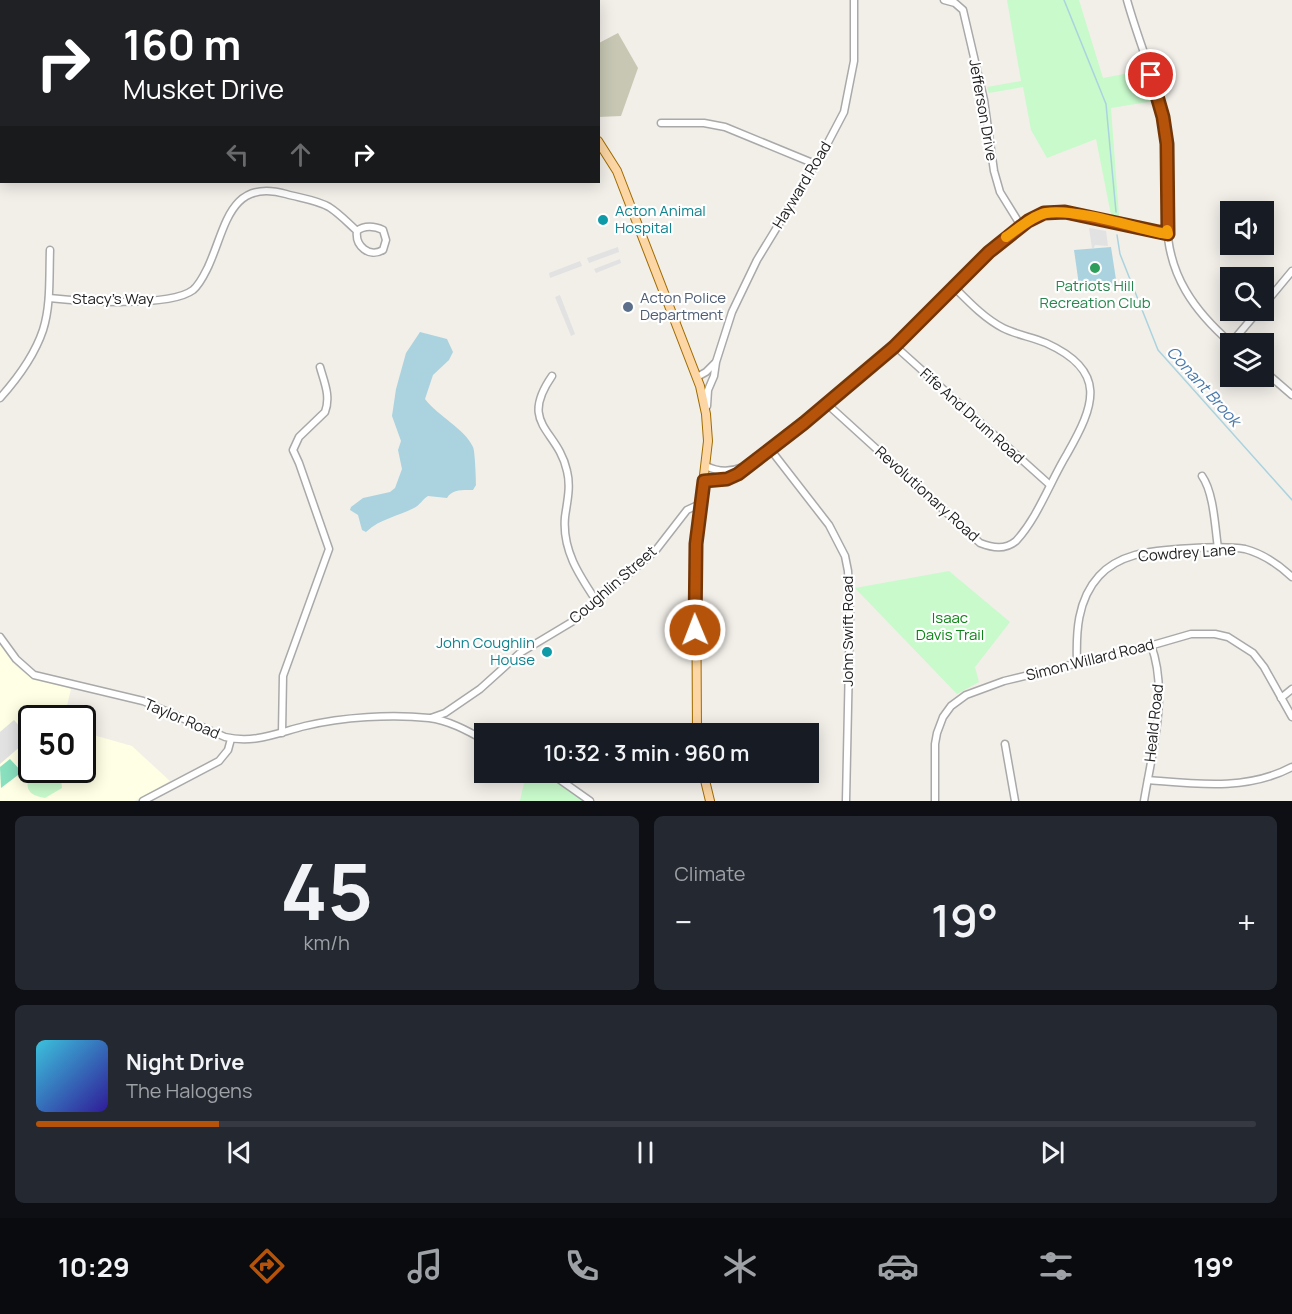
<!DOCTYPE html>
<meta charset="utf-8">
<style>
body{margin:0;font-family:Manrope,sans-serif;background:#242831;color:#f1f3f6;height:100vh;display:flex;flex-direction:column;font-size:22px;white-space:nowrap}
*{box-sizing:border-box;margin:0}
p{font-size:20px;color:#9ea1a6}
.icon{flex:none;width:33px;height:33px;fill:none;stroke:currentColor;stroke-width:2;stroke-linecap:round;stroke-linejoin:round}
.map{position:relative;height:801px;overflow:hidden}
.sheet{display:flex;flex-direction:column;gap:15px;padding:15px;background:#0d0f14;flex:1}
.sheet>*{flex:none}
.guide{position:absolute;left:0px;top:0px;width:600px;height:183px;box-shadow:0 3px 15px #0003;background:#202124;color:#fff;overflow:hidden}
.fabs{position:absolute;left:1220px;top:201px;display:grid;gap:12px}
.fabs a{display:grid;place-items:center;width:54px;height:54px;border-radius:0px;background:#171b24;box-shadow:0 3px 15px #0003;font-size:30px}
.speed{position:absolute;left:18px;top:705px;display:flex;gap:12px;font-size:30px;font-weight:700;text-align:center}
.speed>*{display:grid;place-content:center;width:78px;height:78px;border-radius:50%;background:#171b24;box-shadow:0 3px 15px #0003;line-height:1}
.speed .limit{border:3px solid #111;border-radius:9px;background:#fff;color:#111}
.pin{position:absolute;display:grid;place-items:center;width:51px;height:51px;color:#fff;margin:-26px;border:3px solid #fff;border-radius:50%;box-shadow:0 2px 6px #0007}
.me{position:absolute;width:66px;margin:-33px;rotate:359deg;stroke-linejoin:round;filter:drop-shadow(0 0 4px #0008)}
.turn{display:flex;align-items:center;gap:21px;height:126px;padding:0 24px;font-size:27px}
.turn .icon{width:78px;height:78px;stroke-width:2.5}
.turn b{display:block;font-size:42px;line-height:51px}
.lanes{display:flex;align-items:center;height:57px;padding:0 24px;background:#0003;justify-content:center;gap:30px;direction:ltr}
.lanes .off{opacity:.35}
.big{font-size:45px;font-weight:600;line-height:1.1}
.sheet .widget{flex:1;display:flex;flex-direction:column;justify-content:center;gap:9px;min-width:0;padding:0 21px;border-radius:9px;background:#242831}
.sheet .dial{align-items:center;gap:0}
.dial b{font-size:78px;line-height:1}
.song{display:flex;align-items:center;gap:18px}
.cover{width:72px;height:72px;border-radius:9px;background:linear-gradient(135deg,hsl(190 70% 55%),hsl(250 70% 35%))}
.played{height:6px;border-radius:3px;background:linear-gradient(90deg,#b45309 15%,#363941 15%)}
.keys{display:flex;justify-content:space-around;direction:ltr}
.heat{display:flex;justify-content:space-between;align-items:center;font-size:33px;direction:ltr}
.sheet .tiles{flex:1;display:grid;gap:15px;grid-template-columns:1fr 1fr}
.widget:last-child{grid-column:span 2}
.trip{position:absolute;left:474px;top:723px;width:345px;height:60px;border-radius:0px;background:#171b24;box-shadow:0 3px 15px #0003;font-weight:600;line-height:60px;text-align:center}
.menu{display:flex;height:96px;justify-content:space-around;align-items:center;background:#090b0e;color:#9ea1a6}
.menu .icon{width:42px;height:42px}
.menu .selected{color:#b45309}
.menu b{font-size:27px;color:#f1f3f6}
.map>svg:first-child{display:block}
.education{fill:#ffffe5}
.construction{fill:#c7c7b4}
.park{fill:#c8facc}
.pitch{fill:#88e0be}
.parking{fill:#e2e2e2}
.water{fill:#aad3df}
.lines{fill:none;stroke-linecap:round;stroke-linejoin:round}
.stream{stroke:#aad3df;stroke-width:1.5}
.minor-casing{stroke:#a9a9a9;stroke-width:9}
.major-casing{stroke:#a06b00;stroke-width:10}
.highway-casing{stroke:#dc2a67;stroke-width:12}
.minor{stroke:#fff;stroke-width:6}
.major{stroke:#fcd6a4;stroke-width:8}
.highway{stroke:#e892a2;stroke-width:9}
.route-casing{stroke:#753606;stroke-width:15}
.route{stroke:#b45309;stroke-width:10}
.slow{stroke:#f59e0b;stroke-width:10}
.culture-dot{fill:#0f9aa8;stroke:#fff;stroke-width:2}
.leisure-dot{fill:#2e9e5b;stroke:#fff;stroke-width:2}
.service-dot{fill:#5c6f8a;stroke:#fff;stroke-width:2}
.labels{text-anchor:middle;stroke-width:4.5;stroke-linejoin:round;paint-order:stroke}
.street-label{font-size:15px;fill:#222;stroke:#fff}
.culture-label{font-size:15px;fill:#0d838f;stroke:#fff;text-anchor:start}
.leisure-label{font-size:15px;fill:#27864d;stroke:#fff}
.service-label{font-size:15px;fill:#4e5e75;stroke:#fff;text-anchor:start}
.park-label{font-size:15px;fill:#0c8416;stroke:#fff}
.water-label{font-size:16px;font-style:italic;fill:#4a7aab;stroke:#fff}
</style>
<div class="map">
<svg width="1292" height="801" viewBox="0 0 1292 801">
<rect width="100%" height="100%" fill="#f2efe9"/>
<polygon class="education" points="0,644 13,663 22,671 31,677 71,689 64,718 32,718 32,770 82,770 83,732 132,746 170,781 135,801 0,801"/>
<polygon class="construction" points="618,33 638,68 621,116 599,117 599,43"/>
<g class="park">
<polygon points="1007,0 1079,0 1103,78 1145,70 1154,101 1111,108 1119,216 1111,215 1096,139 1047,158 1031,130 1023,87 989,93 987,87 1021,81"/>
<polygon points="949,571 1010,622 975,667 979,682 957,694 855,588"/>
<path d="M33 770H60L62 788 45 798C25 795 24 785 33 770Z"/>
<path d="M526 773C551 772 564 787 583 801H520Z"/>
</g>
<polygon class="pitch" points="10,759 22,772 1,788 0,767"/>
<g class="parking">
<polygon points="1089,228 1106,231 1108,246 1095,245 1094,248 1092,248"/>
<polygon points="618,247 619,252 589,263 587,258"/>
<polygon points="620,259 621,263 596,273 594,269"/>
<polygon points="580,261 582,266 550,278 549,273"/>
<polygon points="560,295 575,334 571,336 555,297"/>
<polygon points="14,720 30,738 0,764 0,732"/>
</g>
<g class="water">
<polygon points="1111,247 1117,286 1080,292 1074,250"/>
<path d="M420 332 447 339 453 352 449 360 433 375 425 399C438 416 465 429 473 447 475 451 476 479 476 485L473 490C463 490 452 489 447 498L428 496C423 499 419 506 414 508 397 517 381 518 366 532L362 530 358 515 350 510 351 507 363 498 390 492 395 488 402 469 398 450 401 441 392 416 396 389 406 353Z"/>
</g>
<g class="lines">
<g class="stream">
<polyline points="1064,0 1106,104 1116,212"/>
<polyline points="1117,235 1120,254 1158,350 1292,500"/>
</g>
<g class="minor-casing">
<g id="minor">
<polyline points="944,0 955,3 963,10 984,100 994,171 1000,192 1021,226"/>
<path d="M1127 0C1138 40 1155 78 1163 118 1170 153 1166 188 1167 223 1168 275 1194 311 1232 344"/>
<polyline points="661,123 704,123 725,127 815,164"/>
<path d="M49 298C79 301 169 308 193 290 200 284 204 275 208 267 226 228 229 178 286 194 300 198 317 200 329 207 340 214 348 223 357 231 355 246 369 258 383 250L386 240 383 230C375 226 364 225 357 231"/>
<polyline points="1263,306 1292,271"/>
<polyline points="1231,343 1259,310"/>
<polyline points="895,346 1050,485"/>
<polyline points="1263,370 1292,395"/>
<path d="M552 376C518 425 558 429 567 471 571 487 567 502 565 517 562 550 579 575 597 602"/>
<polyline points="697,377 706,372 715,363"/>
<path d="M0 398C17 379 35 354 43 330 51 305 49 276 50 250"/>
<path d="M827 404 980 543C993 548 1005 550 1016 541 1038 517 1050 482 1067 454 1095 405 1108 371 1046 343 1032 337 1017 335 1003 328 984 318 969 302 954 287"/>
<polyline points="707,406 708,390 714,376 716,362 732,312 757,260 824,150 844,112 854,61 854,0"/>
<polyline points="770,449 829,525 845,556 848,571 850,614 846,801"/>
<path d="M706 466C718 472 731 472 743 467"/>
<path d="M1202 476C1214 493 1215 528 1218 548"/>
<polyline points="704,481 727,479 738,474 804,423 894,347 989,252 1028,221 1044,213 1065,212 1168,234"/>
<path d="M0 637 16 659 34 675 143 701 225 737C254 744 277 733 305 726 343 717 391 714 429 718 448 720 468 731 484 740"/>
<path d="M1077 663C1076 633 1077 600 1099 576 1108 566 1121 559 1135 555 1157 549 1223 545 1245 549 1264 554 1278 564 1292 577"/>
<polyline points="1281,698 1292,689"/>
<polyline points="431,718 445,713 480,689 520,653 575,620 656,550 687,510 700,504"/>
<path d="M282 733 283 676 329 549 299 463 293 450 299 437 325 412C331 396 324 382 320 367"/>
<polyline points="1005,744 1015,801"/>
<polyline points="549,772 590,801"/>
<path d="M1148 780C1196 784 1247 791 1292 767"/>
<polyline points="143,801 219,761 228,750 231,739"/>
<polyline points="935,801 935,744 937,733 943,717 951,706 966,695 1004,681 1153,645 1191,634 1215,634 1228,637 1253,653 1264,667 1292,717"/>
<path d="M1144 801C1152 752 1169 693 1151 645"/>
</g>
</g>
<g class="major-casing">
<g id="major">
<polyline points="498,0 499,2"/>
<polyline points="28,2 29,0"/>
<polyline points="51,2 51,0"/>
<polyline points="0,52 2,50"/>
<polyline points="598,141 617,171 700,386 706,414 708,441 696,544 697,734"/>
<polyline points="0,142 2,138"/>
<polyline points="703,772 710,801"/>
</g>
</g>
<g class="highway-casing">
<g id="highway">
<polyline points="230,2 237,0"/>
<polyline points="284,2 290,0"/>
<polyline points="376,2 377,0"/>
<polyline points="0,78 2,77"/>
<polyline points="0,162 2,160"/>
</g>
</g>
<use href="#minor" class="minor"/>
<use href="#major" class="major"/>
<use href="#highway" class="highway"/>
</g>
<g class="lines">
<g class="route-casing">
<polyline id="route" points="695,630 696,544 704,481 727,479 738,474 804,423 894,347 989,252 1028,221 1044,213 1065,212 1168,234 1167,144 1163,117 1151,75"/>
</g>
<use href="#route" class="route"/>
<path class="slow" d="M1006 237C1018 229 1032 216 1046 213 1073 208 1133 227 1161 233L1168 234 1167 230"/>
</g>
<g class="culture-dot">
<circle cx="603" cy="220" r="6"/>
<circle cx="547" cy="652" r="6"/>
</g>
<circle class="leisure-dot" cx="1095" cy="268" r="6"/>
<circle class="service-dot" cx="628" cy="307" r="6"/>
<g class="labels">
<g class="street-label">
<text transform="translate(983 110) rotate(80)" y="5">Jefferson Drive</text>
<text transform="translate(802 185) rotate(-59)" y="5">Hayward Road</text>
<text x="113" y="304">Stacy's Way</text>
<text transform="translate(972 416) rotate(42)" y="5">Fife And Drum Road</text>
<text transform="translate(927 494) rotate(42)" y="5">Revolutionary Road</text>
<text transform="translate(1187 553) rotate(-4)" y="5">Cowdrey Lane</text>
<text transform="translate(613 585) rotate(-41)" y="5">Coughlin Street</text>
<text transform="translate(848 631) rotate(-90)" y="5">John Swift Road</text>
<text transform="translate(1090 660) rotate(-14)" y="5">Simon Willard Road</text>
<text transform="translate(182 719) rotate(23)" y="5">Taylor Road</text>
<text transform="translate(1154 723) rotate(-84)" y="5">Heald Road</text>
</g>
<g class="culture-label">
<text x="615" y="216">Acton Animal<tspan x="615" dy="17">Hospital</tspan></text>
<text x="535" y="648" text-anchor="end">John Coughlin<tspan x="535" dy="17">House</tspan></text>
</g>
<g class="leisure-label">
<text x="1095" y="291">Patriots Hill<tspan x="1095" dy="17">Recreation Club</tspan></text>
</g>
<g class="service-label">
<text x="640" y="303">Acton Police<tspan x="640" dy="17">Department</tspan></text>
</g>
<g class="park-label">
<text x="950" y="623">Isaac<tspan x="950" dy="17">Davis Trail</tspan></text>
</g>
<g class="water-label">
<text transform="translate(1204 386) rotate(48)" y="6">Conant Brook</text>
</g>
</g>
</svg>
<div class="fabs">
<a><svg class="icon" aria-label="sound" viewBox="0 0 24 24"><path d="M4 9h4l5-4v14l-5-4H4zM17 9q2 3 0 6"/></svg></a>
<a><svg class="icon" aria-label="search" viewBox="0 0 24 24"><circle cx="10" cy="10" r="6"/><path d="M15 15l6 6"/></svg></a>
<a><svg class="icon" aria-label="layers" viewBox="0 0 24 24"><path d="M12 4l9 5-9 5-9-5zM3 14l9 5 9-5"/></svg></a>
</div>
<div class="speed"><div class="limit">50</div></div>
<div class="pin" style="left:1151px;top:75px;background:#d93025"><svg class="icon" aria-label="arrive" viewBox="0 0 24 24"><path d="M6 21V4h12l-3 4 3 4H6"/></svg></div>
<svg class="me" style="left:695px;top:630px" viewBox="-20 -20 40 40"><circle r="17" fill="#b45309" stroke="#fff" stroke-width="3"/><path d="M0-11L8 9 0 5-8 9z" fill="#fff"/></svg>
<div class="trip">10:32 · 3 min · 960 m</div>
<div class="guide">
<div class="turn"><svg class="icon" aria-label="right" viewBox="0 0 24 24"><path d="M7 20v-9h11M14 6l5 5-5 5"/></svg><div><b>160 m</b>Musket Drive</div></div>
<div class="lanes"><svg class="icon off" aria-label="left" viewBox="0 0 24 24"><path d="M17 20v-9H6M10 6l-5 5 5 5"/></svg><svg class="icon off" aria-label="ahead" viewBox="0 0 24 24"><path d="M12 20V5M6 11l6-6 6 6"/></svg><svg class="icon" aria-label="right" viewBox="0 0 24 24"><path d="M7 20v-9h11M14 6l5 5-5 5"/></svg></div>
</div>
</div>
<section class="sheet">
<div class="tiles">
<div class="widget dial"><b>45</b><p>km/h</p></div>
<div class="widget"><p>Climate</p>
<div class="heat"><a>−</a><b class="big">19°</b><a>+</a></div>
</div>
<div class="widget">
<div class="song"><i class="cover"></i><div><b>Night Drive</b><p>The Halogens</p></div></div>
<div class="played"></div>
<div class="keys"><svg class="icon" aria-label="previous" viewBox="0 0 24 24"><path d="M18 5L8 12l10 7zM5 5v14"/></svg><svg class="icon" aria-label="pause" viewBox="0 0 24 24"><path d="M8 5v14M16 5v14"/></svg><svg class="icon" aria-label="next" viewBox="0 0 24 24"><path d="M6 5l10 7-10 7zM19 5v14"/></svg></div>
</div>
</div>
</section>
<nav class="menu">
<b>10:29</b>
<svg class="icon selected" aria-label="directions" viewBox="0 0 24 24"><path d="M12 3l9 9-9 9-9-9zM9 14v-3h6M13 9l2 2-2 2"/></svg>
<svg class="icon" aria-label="music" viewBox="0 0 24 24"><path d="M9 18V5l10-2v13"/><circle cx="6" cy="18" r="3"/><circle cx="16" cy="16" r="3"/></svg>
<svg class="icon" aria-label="phone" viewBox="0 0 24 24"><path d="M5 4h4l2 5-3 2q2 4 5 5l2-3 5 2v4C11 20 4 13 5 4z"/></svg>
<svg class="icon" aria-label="climate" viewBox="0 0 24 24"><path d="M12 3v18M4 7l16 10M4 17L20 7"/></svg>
<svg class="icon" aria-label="car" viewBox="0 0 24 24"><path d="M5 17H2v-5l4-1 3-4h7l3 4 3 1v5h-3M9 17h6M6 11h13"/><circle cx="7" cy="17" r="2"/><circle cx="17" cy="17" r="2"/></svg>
<svg class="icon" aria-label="filters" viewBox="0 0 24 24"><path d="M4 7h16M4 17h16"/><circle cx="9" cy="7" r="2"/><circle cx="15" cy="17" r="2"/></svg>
<b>19°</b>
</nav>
